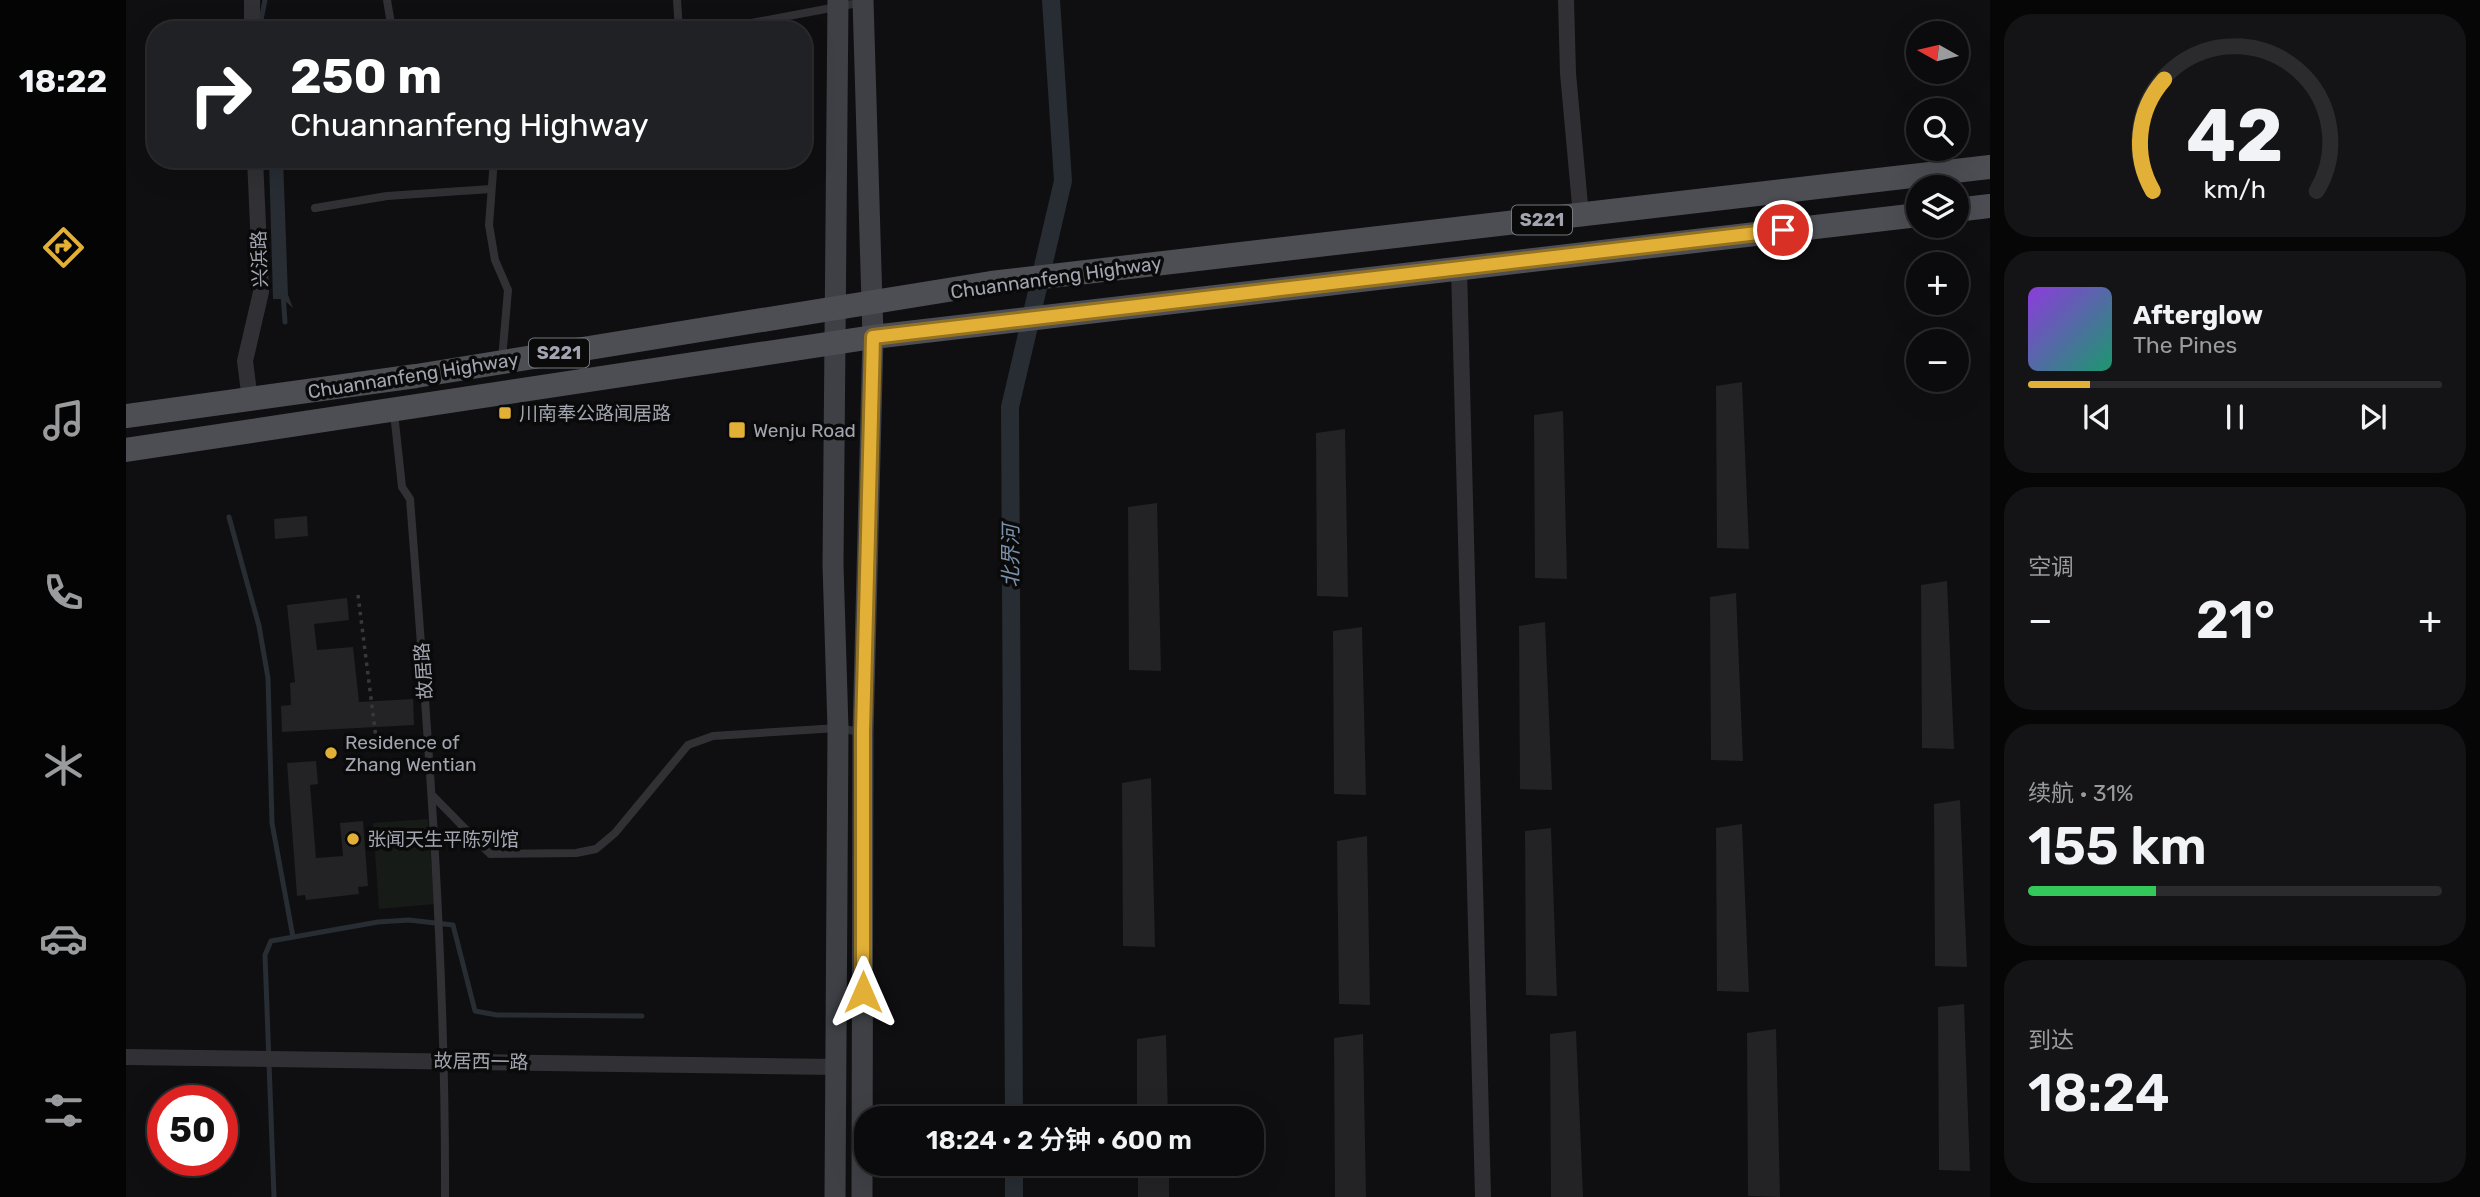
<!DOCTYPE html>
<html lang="zh">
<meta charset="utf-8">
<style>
body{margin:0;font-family:Rubik,"Noto Sans SC",sans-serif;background:#141416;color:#f1f3f6;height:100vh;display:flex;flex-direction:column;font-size:26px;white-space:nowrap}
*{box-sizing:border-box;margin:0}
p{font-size:23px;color:#9a9b9d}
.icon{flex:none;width:38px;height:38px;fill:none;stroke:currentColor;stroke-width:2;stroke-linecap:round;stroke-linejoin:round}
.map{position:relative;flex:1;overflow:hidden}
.sheet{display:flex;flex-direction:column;gap:14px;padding:14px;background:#060607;width:490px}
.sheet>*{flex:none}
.banner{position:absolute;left:21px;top:21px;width:665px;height:147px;border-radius:28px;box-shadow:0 7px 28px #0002,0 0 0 2px #2b2b2e;background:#202124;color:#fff;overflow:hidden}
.needle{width:46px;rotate:278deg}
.fabs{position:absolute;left:1780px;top:21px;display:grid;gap:14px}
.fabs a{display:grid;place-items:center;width:63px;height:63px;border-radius:50%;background:#0b0b0d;box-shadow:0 7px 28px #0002,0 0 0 2px #2b2b2e;font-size:35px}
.speed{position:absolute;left:21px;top:1085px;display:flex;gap:14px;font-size:35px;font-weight:700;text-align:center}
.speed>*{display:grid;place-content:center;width:91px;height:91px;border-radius:50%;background:#0b0b0d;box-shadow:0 7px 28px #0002,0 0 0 2px #2b2b2e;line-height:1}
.speed .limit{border:10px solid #d22;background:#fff;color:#111}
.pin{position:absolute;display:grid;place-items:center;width:60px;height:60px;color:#fff;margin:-30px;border:4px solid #fff;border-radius:50%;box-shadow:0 2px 7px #0007}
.me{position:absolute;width:77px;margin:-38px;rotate:0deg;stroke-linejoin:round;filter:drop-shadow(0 0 5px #0008)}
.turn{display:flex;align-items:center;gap:24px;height:147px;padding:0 28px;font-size:32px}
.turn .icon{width:91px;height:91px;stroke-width:2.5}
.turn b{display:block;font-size:49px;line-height:60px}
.big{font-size:52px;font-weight:600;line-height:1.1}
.sheet .card{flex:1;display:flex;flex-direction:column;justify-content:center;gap:10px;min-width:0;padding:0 24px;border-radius:28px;background:#141416}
.sheet .dial{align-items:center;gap:0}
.dial svg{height:182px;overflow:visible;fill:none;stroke:#2b2b2e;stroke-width:7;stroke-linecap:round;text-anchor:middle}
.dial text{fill:#f1f3f6;stroke:none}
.song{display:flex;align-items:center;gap:21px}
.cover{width:84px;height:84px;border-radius:10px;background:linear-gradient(135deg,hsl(270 70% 55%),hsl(160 70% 35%))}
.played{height:7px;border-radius:4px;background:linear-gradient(90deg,#e2b036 15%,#2b2b2e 15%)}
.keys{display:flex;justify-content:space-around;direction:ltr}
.heat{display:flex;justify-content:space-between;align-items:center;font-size:38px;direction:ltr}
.charge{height:10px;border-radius:5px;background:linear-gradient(90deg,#34c759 31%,#2b2b2e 0)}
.trip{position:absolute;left:728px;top:1106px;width:410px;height:70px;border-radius:28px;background:#0b0b0d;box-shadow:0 7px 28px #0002,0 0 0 2px #2b2b2e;font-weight:600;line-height:70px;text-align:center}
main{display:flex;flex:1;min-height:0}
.tabs{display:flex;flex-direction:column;width:126px;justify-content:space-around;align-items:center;background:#040405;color:#9a9b9d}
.tabs .icon{width:49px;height:49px}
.tabs .selected{color:#e2b036}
.tabs b{font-size:32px;color:#f1f3f6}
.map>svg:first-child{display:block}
.green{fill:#161b17}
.water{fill:#272d33}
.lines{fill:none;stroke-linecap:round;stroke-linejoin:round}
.stream{stroke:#272d33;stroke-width:5}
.canal{stroke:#272d33;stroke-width:18}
.building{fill:#232224}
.path{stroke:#37383c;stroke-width:3.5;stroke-dasharray:3.5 5;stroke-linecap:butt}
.service{stroke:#313135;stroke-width:8}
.minor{stroke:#313135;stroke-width:16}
.secondary{stroke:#3f4045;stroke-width:21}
.primary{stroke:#4d4e54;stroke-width:24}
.route-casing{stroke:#937223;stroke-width:18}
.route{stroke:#e2b036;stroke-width:12}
.poi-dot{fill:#e2b036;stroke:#0a0a0b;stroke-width:2.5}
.labels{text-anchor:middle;stroke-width:7;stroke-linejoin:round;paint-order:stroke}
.shield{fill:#0a0a0b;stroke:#74767e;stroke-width:2}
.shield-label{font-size:18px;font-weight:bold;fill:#a2a5b0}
.street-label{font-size:19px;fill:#a2a5b0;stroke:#0a0a0b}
.poi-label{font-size:19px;fill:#a2a5b0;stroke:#0a0a0b;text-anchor:start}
.water-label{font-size:21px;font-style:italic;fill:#7a91a9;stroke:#0a0a0b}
</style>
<main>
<nav class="tabs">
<b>18:22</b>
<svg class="icon selected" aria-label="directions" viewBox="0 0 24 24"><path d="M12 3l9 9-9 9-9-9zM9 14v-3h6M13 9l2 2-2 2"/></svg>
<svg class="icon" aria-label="music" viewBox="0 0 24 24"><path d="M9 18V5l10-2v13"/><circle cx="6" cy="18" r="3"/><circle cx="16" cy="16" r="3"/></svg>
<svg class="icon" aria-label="phone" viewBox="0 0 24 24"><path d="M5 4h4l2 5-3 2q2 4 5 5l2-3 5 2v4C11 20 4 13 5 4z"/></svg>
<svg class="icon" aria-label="climate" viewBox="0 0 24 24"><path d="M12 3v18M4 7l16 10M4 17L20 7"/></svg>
<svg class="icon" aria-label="car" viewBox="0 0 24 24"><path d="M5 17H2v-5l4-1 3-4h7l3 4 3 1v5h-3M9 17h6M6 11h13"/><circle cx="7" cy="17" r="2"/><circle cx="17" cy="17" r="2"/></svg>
<svg class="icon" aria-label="filters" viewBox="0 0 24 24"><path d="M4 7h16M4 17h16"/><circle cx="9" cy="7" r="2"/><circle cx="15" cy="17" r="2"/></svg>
</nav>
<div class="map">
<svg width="1864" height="1197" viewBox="0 0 1864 1197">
<rect width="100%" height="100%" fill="#0f0f11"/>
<polygon class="green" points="302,819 308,904 253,909 247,823"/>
<polygon class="water" points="143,159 157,159 162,295 167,308 157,299 147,299"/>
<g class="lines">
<g class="stream">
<polyline points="133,30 139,0"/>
<polyline points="157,294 159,322"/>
<polyline points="103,517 133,626 142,678 146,823 167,937"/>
<polyline points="148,1197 139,955 145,941 252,922 283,920 327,925 349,1011 371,1015 516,1016"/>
</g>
<g class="canal">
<polyline points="888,1118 884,407 937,181 925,0"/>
<polyline points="888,1164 888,1197"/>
</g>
</g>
<g class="building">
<polygon points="1616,382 1623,549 1591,548 1590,386"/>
<polygon points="1437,411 1441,579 1409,578 1408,415"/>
<polygon points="1219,429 1222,597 1191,596 1190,433"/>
<polygon points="1031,503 1035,671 1003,670 1002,507"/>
<polygon points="181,516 182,536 149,539 148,519"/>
<polygon points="1821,581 1828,749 1796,748 1795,585"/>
<polygon points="1610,593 1617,761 1585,760 1584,597"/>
<polygon points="221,598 223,620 188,624 191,650 227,647 233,702 287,699 288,725 156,732 155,706 165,705 164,683 169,682 161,605"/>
<polygon points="1419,622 1426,790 1394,789 1393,626"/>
<polygon points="1236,627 1240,795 1208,794 1207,631"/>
<polygon points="190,761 192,784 184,785 190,858 217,856 214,823 237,821 242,886 232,887 233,894 180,900 179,895 171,896 161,763"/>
<polygon points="1025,778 1029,947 997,946 996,783"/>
<polygon points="1834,800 1841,967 1809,966 1808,804"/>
<polygon points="1616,824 1623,992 1591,991 1590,828"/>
<polygon points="1425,828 1431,996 1400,995 1399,831"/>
<polygon points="1241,836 1244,1005 1213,1004 1211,841"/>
<polygon points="1838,1004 1844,1171 1813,1170 1812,1007"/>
<polygon points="1650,1029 1654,1197 1622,1196 1621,1033"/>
<polygon points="1450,1031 1457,1197 1425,1197 1424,1034"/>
<polygon points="1237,1034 1240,1197 1209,1197 1208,1038"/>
<polygon points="1040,1035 1042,1118 1011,1118 1011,1039"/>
<rect x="1012" y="1164" width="31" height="33"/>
</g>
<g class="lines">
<polyline class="path" points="232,595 251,746 290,743"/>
<g class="service">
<polyline points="261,0 266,30"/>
<polyline points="551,0 553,30"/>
<polyline points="588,30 737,2"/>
<polyline points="368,159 363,225 369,260 382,290 376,359"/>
<polyline points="189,208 261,196 365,189"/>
<path d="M268 413 276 487 284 499C302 731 320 964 319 1197"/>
<polyline points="307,796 364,854 450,853 470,849 489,833 562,745 587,736 712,728 734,732"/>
</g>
<g class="minor">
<polyline points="126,0 126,30"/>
<polyline points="1440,0 1442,73 1455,216"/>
<polyline points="1333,268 1357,1197"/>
<polyline points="124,400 119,361 135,292 129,159"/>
<polyline points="0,1057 710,1067"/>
</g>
<g class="secondary">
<polyline points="709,1197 712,728 707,565 712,0"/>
<polyline points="736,1197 737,732 747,337 737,0"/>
</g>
<g class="primary">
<polyline points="1830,210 1864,206"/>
<polyline points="0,416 290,376 865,283 1864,167"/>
<polyline points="0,450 747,337 1792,215"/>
</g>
</g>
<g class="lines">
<g class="route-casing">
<polyline id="route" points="737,992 737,732 747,337 1657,230"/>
</g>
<use href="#route" class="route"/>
</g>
<g class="poi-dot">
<rect x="372" y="406" width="14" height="14" rx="3.5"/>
<rect x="602" y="421" width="18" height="18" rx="3.5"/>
<circle cx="205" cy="753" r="7"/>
<circle cx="227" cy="839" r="7"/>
</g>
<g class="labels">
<g class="shield">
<rect x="1386" y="205.5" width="60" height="29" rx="5"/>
<rect x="403" y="338.5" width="60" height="29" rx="5"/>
</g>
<g class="shield-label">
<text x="1416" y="226">S221</text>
<text x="433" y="359">S221</text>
</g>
<g class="street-label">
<text transform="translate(133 259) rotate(-92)" y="7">兴浜路</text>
<text transform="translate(930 277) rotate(-8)" y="7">Chuannanfeng Highway</text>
<text transform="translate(287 375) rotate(-9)" y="7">Chuannanfeng Highway</text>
<text transform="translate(297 671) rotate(-94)" y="7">故居路</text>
<text transform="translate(355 1061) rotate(1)" y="7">故居西一路</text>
</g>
<g class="poi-label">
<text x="393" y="420">川南奉公路闻居路</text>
<text x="627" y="437">Wenju Road</text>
<text x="219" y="749">Residence of<tspan x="219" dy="22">Zhang Wentian</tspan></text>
<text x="241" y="846">张闻天生平陈列馆</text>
</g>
<g class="water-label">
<text transform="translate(885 556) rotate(-90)" y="7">北界河</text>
</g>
</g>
</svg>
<div class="fabs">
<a><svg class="needle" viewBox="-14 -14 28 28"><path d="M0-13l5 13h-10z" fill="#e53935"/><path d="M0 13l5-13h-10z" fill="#9a9b9d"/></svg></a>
<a><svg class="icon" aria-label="search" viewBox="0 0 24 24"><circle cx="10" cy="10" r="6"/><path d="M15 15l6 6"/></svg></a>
<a><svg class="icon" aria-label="layers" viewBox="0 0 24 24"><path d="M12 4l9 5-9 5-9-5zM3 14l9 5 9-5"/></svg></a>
<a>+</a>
<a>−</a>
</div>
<div class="speed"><div class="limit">50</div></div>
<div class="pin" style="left:1657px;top:230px;background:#d93025"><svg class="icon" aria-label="arrive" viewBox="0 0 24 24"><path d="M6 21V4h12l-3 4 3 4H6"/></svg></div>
<svg class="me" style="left:737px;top:992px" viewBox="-20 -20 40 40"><path d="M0-17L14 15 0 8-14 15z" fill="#e2b036" stroke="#fff" stroke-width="4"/></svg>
<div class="trip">18:24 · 2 分钟 · 600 m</div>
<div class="banner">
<div class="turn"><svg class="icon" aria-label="right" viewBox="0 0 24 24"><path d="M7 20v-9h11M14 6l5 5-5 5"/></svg><div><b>250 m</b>Chuannanfeng Highway</div></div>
</div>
</div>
<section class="sheet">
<div class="card dial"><svg viewBox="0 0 100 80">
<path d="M14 69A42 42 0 1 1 86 69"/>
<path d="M14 69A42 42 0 0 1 19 20" stroke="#e2b036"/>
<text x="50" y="56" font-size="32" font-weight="700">42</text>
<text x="50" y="72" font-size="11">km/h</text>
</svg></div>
<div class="card">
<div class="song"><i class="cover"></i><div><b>Afterglow</b><p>The Pines</p></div></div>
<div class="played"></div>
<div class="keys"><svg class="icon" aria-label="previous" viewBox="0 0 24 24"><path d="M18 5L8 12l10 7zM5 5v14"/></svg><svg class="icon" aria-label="pause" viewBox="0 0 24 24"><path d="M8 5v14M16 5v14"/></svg><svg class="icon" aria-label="next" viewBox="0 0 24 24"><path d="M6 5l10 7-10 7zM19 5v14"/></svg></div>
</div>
<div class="card"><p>空调</p>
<div class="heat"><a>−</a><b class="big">21°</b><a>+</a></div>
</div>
<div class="card"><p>续航 · 31%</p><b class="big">155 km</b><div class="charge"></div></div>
<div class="card"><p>到达</p><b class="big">18:24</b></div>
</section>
</main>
